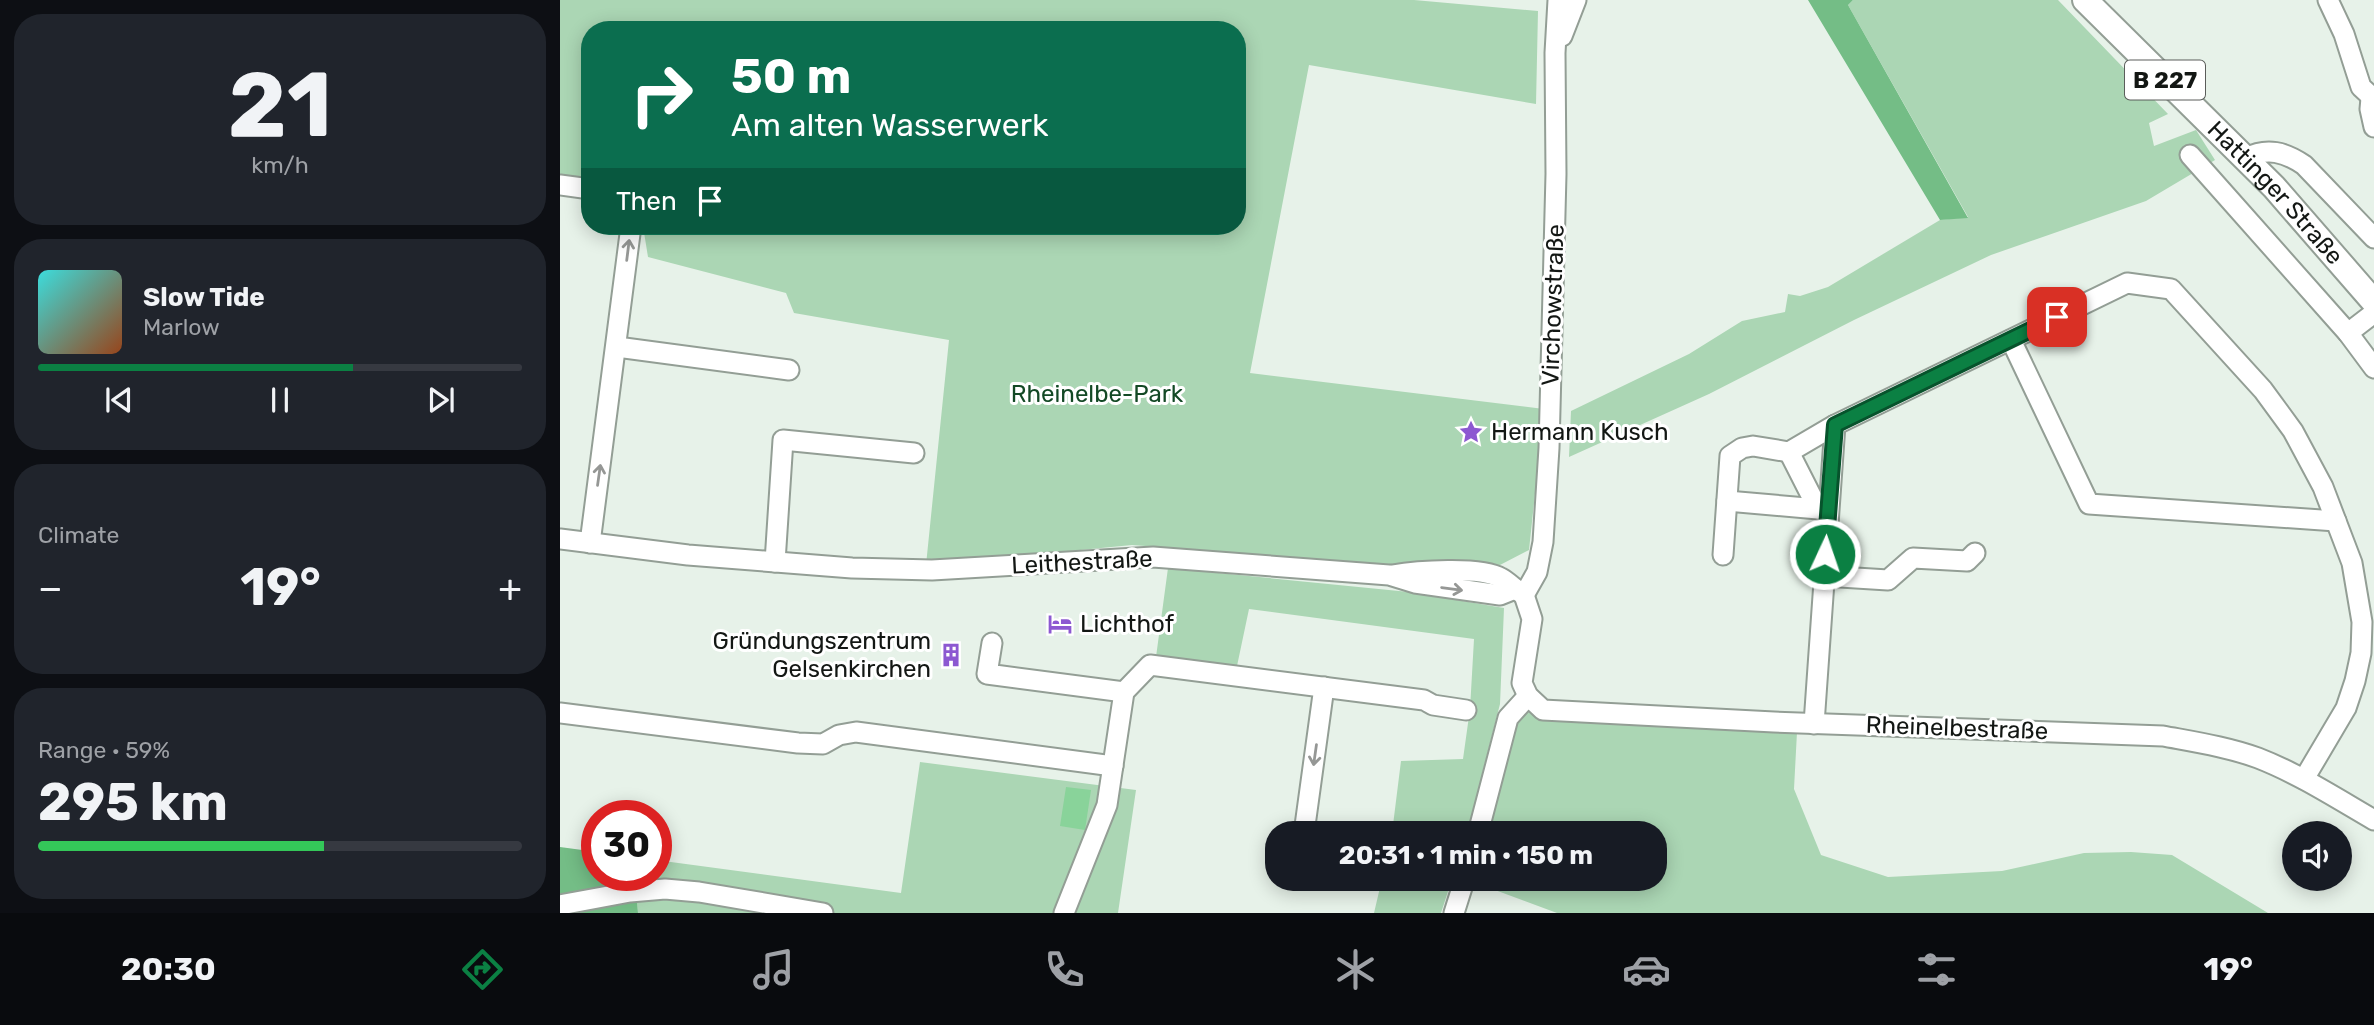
<!DOCTYPE html>
<meta charset="utf-8">
<style>
body{margin:0;font-family:Rubik,sans-serif;background:#20242c;color:#f1f3f6;height:100vh;display:flex;flex-direction:column;font-size:26px;white-space:nowrap}
*{box-sizing:border-box;margin:0}
p{font-size:23px;color:#9ea1a6}
.icon{flex:none;width:38px;height:38px;fill:none;stroke:currentColor;stroke-width:2;stroke-linecap:round;stroke-linejoin:round}
.map{position:relative;flex:1;overflow:hidden}
.drawer{display:flex;flex-direction:column;gap:14px;padding:14px;background:#0d0f14;width:560px}
.drawer>*{flex:none}
.guide{position:absolute;left:21px;top:21px;width:665px;height:214px;border-radius:28px;box-shadow:0 4px 18px #0003;background:#0b6e4f;color:#fff;overflow:hidden}
.tools{position:absolute;left:1722px;top:821px;display:grid;gap:14px}
.tools a{display:grid;place-items:center;width:70px;height:70px;border-radius:50%;background:#171b24;box-shadow:0 4px 18px #0003;font-size:35px}
.speed{position:absolute;left:21px;top:800px;display:flex;gap:14px;font-size:35px;font-weight:700;text-align:center}
.speed>*{display:grid;place-content:center;width:91px;height:91px;border-radius:50%;background:#171b24;box-shadow:0 4px 18px #0003;line-height:1}
.speed .limit{border:10px solid #d22;background:#fff;color:#111}
.pin{position:absolute;display:grid;place-items:center;width:60px;height:60px;color:#fff;margin:-30px;border-radius:14px;box-shadow:0 4px 10px #0006}
.me{position:absolute;width:77px;margin:-38px;rotate:3deg;stroke-linejoin:round;filter:drop-shadow(0 0 5px #0008)}
.turn{display:flex;align-items:center;gap:24px;height:147px;padding:0 35px;font-size:32px}
.turn .icon{width:91px;height:91px;stroke-width:2.5}
.turn b{display:block;font-size:49px;line-height:60px}
.then{display:flex;align-items:center;height:66px;padding:0 35px;background:#0003;gap:14px;font-size:26px}
.big{font-size:52px;font-weight:700;line-height:1.1}
.drawer .widget{flex:1;display:flex;flex-direction:column;justify-content:center;gap:10px;min-width:0;padding:0 24px;border-radius:28px;background:#20242c}
.drawer .dial{align-items:center;gap:0}
.dial b{font-size:91px;line-height:1}
.song{display:flex;align-items:center;gap:21px}
.cover{width:84px;height:84px;border-radius:10px;background:linear-gradient(135deg,hsl(180 70% 55%),hsl(20 70% 35%))}
.played{height:7px;border-radius:4px;background:linear-gradient(90deg,#0b8043 65%,#363941 65%)}
.keys{display:flex;justify-content:space-around;direction:ltr}
.heat{display:flex;justify-content:space-between;align-items:center;font-size:38px;direction:ltr}
.charge{height:10px;border-radius:5px;background:linear-gradient(90deg,#34c759 59%,#363941 0)}
.trip{position:absolute;left:705px;top:821px;width:402px;height:70px;border-radius:28px;background:#171b24;box-shadow:0 4px 18px #0003;font-weight:700;line-height:70px;text-align:center}
.dock{display:flex;height:112px;justify-content:space-around;align-items:center;background:#090b0e;color:#9ea1a6}
.dock .icon{width:49px;height:49px}
.dock .on{color:#0b8043}
.dock b{font-size:32px;color:#f1f3f6}
main{display:flex;flex:1;min-height:0}
.map>svg:first-child{display:block}
.green{fill:#abd6b4}
.forest{fill:#74bd86}
.water{fill:#89d39a}
.lines{fill:none;stroke-linecap:round;stroke-linejoin:round}
.minor-casing{stroke:#939e95;stroke-width:23}
.major-casing{stroke:#939e95;stroke-width:28}
.minor{stroke:#fff;stroke-width:19}
.major{stroke:#fff;stroke-width:24}
.oneway{stroke:#959795}
.route-casing{stroke:#07532c;stroke-width:18}
.route{stroke:#0b8043;stroke-width:12}
.labels{text-anchor:middle;stroke-width:6;stroke-linejoin:round;paint-order:stroke}
.shield{fill:#fff;stroke:#5a5d5a;stroke-width:2}
.shield-label{font-size:23px;font-weight:bold;fill:#131714}
.street-label{font-size:24px;fill:#131714;stroke:#fff}
.park-label{font-size:24px;fill:#134925;stroke:#fff}
.poi-label{font-size:24px;fill:#131714;stroke:#fff;text-anchor:start}
</style>
<main>
<section class="drawer">
<div class="widget dial"><b>21</b><p>km/h</p></div>
<div class="widget">
<div class="song"><i class="cover"></i><div><b>Slow Tide</b><p>Marlow</p></div></div>
<div class="played"></div>
<div class="keys"><svg class="icon" aria-label="previous" viewBox="0 0 24 24"><path d="M18 5L8 12l10 7zM5 5v14"/></svg><svg class="icon" aria-label="pause" viewBox="0 0 24 24"><path d="M8 5v14M16 5v14"/></svg><svg class="icon" aria-label="next" viewBox="0 0 24 24"><path d="M6 5l10 7-10 7zM19 5v14"/></svg></div>
</div>
<div class="widget"><p>Climate</p>
<div class="heat"><a>−</a><b class="big">19°</b><a>+</a></div>
</div>
<div class="widget"><p>Range · 59%</p><b class="big">295 km</b><div class="charge"></div></div>
</section>
<div class="map">
<svg width="1814" height="913" viewBox="0 0 1814 913">
<rect width="100%" height="100%" fill="#e7f2e9"/>
<g class="green">
<polygon points="0,0 854,0 978,11 976,104 749,65 690,373 984,409 969,550 938,566 840,565 572,545 366,565 389,340 234,313 226,293 88,257 83,226 677,226 677,30 30,30 30,187 0,183"/>
<polygon points="1293,0 1498,0 1608,114 1589,123 1594,146 1636,130 1655,160 1586,201 1431,255 1294,320 1149,394 1009,457 1011,411 1129,354 1182,321 1225,312 1228,294 1240,296 1268,287 1380,220 1408,217 1288,5"/>
<polygon points="608,568 849,592 944,608 940,704 907,833 832,833 841,761 903,759 910,709 914,639 689,609 677,666 596,657"/>
<polygon points="965,707 1237,732 1234,789 1261,855 1328,877 1442,871 1524,853 1571,852 1612,855 1708,913 997,913 908,880 909,878 1096,878 1096,833 920,833 941,748"/>
<polygon points="360,762 576,790 558,913 78,913 75,875 96,875 96,860 341,893"/>
<polygon points="822,879 822,878 892,879 881,913 814,913"/>
</g>
<g class="forest">
<polygon points="1248,0 1293,0 1288,5 1408,218 1380,220"/>
<polygon points="0,847 37,852 37,875 75,875 78,913 0,913"/>
</g>
<polygon class="water" points="506,787 531,790 525,830 500,826"/>
<g class="lines">
<g class="minor-casing">
<g id="minor">
<polyline points="1768,0 1784,34 1801,87 1814,99"/>
<polyline points="1002,36 1016,0"/>
<polyline points="1811,98 1810,109 1814,127"/>
<polyline points="1630,155 1788,333 1814,368"/>
<path d="M1686 158C1707 147 1725 152 1744 165L1814 238"/>
<polyline points="0,185 30,189"/>
<polyline points="1788,333 1814,313"/>
<polyline points="1451,340 1529,504 1776,521"/>
<polyline points="57,347 229,370"/>
<polyline points="1229,452 1258,509 1266,509"/>
<polyline points="1167,501 1258,509"/>
<polyline points="0,539 128,555 292,568 372,570 593,557 829,575 855,583 940,595 955,589"/>
<polyline points="30,543 71,226"/>
<polyline points="1163,555 1170,456 1182,448 1193,446 1229,452 1275,425 1567,283 1611,289 1703,390 1733,431 1763,487 1792,563 1802,622 1801,653 1795,681 1786,708 1744,779"/>
<polyline points="215,562 223,440 354,453"/>
<path d="M832 575C856 571 921 566 941 578 949 582 955 590 963 594"/>
<polyline points="1264,576 1328,580 1353,558 1407,561 1415,553"/>
<path d="M964 595 972 619 962 683 968 696 983 710 1214 722 1603 736C1635 742 1668 747 1698 758 1739 774 1776 798 1814 820"/>
<polyline points="964,595 977,572 983,542 989,448 996,174 995,53 998,0"/>
<polyline points="432,643 427,674 564,692"/>
<polyline points="0,713 238,743 263,744 279,735 296,732 553,766"/>
<polyline points="1254,724 1275,425"/>
<polyline points="744,833 764,687"/>
<polyline points="918,833 948,718 968,696"/>
<polyline points="0,905 70,892 105,889 139,892 263,913"/>
<polyline points="504,913 547,805 564,692 590,665 864,700 873,705 906,710"/>
<polyline points="894,913 905,878"/>
</g>
</g>
<g class="major-casing">
<g id="major">
<path id="s1" d="M1525 0 1714 187 1814 302"/>
</g>
</g>
<use href="#minor" class="minor"/>
<use href="#major" class="major"/>
</g>
<defs><path id="oneway-shaft" d="M-6 0H5M1.5-3L5.5 0L1.5 3" fill="none" stroke-width="1.6" stroke-linecap="round" stroke-linejoin="round" transform="scale(1.75)"/></defs>
<g class="oneway">
<use href="#oneway-shaft" transform="translate(68 250) rotate(-83)"/>
<use href="#oneway-shaft" transform="translate(39 475) rotate(-82)"/>
<use href="#oneway-shaft" transform="translate(892 589) rotate(8)"/>
<use href="#oneway-shaft" transform="translate(755 755) rotate(98)"/>
</g>
<g class="lines">
<g class="route-casing">
<polyline id="route" points="1265,554 1275,425 1497,317"/>
</g>
<use href="#route" class="route"/>
</g>
<defs>
<g id="sight-bare" transform="scale(1.89)"><path d="M0-6L1.8-2.2L6-1.7L2.9 1.2L3.7 5.4L0 3.3L-3.7 5.4L-2.9 1.2L-6-1.7L-1.8-2.2Z" fill="#8c58d1" stroke="#fff" stroke-width="2.5" paint-order="stroke"/></g>
<g id="hotel-bare" transform="scale(1.89)"><path d="M-6-4.5h1.5V1H6V5H4.5V3h-9V5H-6ZM-4 0a1.8 1.8 0 1 1 3.6 0ZM.5 0V-2.5h3Q6-2.5 6 0Z" fill="#8c58d1" stroke="#fff" stroke-width="2.5" paint-order="stroke"/></g>
<g id="building-bare" transform="scale(1.89)"><path d="M-4-6H4V6H1V3H-1V6H-4ZM-2.5-4.3h1.7v1.8h-1.7ZM.8-4.3h1.7v1.8H.8ZM-2.5-1h1.7V.8h-1.7ZM.8-1h1.7V.8H.8Z" fill="#8c58d1" stroke="#fff" stroke-width="2.5" paint-order="stroke"/></g>
</defs>
<g fill-rule="evenodd">
<use href="#sight-bare" x="911" y="432"/>
<use href="#hotel-bare" x="500" y="624"/>
<use href="#building-bare" x="391" y="655"/>
</g>
<g class="labels">
<rect class="shield" x="1565" y="60.5" width="80" height="39" rx="5"/>
<g class="shield-label">
<text x="1605" y="88">B 227</text>
</g>
<g class="street-label">
<text dy="8" stroke="none"><textPath href="#s1" startOffset="271">Hattinger Straße</textPath></text>
<text transform="translate(993 305) rotate(-88)" y="8">Virchowstraße</text>
<text transform="translate(522 562) rotate(-3)" y="8">Leithestraße</text>
<text transform="translate(1397 728) rotate(2)" y="8">Rheinelbestraße</text>
</g>
<g class="park-label">
<text x="537" y="402">Rheinelbe-Park</text>
</g>
<g class="poi-label">
<text x="931" y="440">Hermann Kusch</text>
<text x="520" y="632">Lichthof</text>
<text x="371" y="649" text-anchor="end">Gründungszentrum<tspan x="371" dy="28">Gelsenkirchen</tspan></text>
</g>
</g>
</svg>
<div class="tools">
<a><svg class="icon" aria-label="sound" viewBox="0 0 24 24"><path d="M4 9h4l5-4v14l-5-4H4zM17 9q2 3 0 6"/></svg></a>
</div>
<div class="speed"><div class="limit">30</div></div>
<div class="pin" style="left:1497px;top:317px;background:#d93025"><svg class="icon" aria-label="arrive" viewBox="0 0 24 24"><path d="M6 21V4h12l-3 4 3 4H6"/></svg></div>
<svg class="me" style="left:1265px;top:554px" viewBox="-20 -20 40 40"><circle r="17" fill="#0b8043" stroke="#fff" stroke-width="3"/><path d="M0-11L8 9 0 5-8 9z" fill="#fff"/></svg>
<div class="trip">20:31 · 1 min · 150 m</div>
<div class="guide">
<div class="turn"><svg class="icon" aria-label="right" viewBox="0 0 24 24"><path d="M7 20v-9h11M14 6l5 5-5 5"/></svg><div><b>50 m</b>Am alten Wasserwerk</div></div>
<div class="then">Then<svg class="icon" aria-label="arrive" viewBox="0 0 24 24"><path d="M6 21V4h12l-3 4 3 4H6"/></svg></div>
</div>
</div>
</main>
<nav class="dock">
<b>20:30</b>
<svg class="icon on" aria-label="directions" viewBox="0 0 24 24"><path d="M12 3l9 9-9 9-9-9zM9 14v-3h6M13 9l2 2-2 2"/></svg>
<svg class="icon" aria-label="music" viewBox="0 0 24 24"><path d="M9 18V5l10-2v13"/><circle cx="6" cy="18" r="3"/><circle cx="16" cy="16" r="3"/></svg>
<svg class="icon" aria-label="phone" viewBox="0 0 24 24"><path d="M5 4h4l2 5-3 2q2 4 5 5l2-3 5 2v4C11 20 4 13 5 4z"/></svg>
<svg class="icon" aria-label="climate" viewBox="0 0 24 24"><path d="M12 3v18M4 7l16 10M4 17L20 7"/></svg>
<svg class="icon" aria-label="car" viewBox="0 0 24 24"><path d="M5 17H2v-5l4-1 3-4h7l3 4 3 1v5h-3M9 17h6M6 11h13"/><circle cx="7" cy="17" r="2"/><circle cx="17" cy="17" r="2"/></svg>
<svg class="icon" aria-label="filters" viewBox="0 0 24 24"><path d="M4 7h16M4 17h16"/><circle cx="9" cy="7" r="2"/><circle cx="15" cy="17" r="2"/></svg>
<b>19°</b>
</nav>
